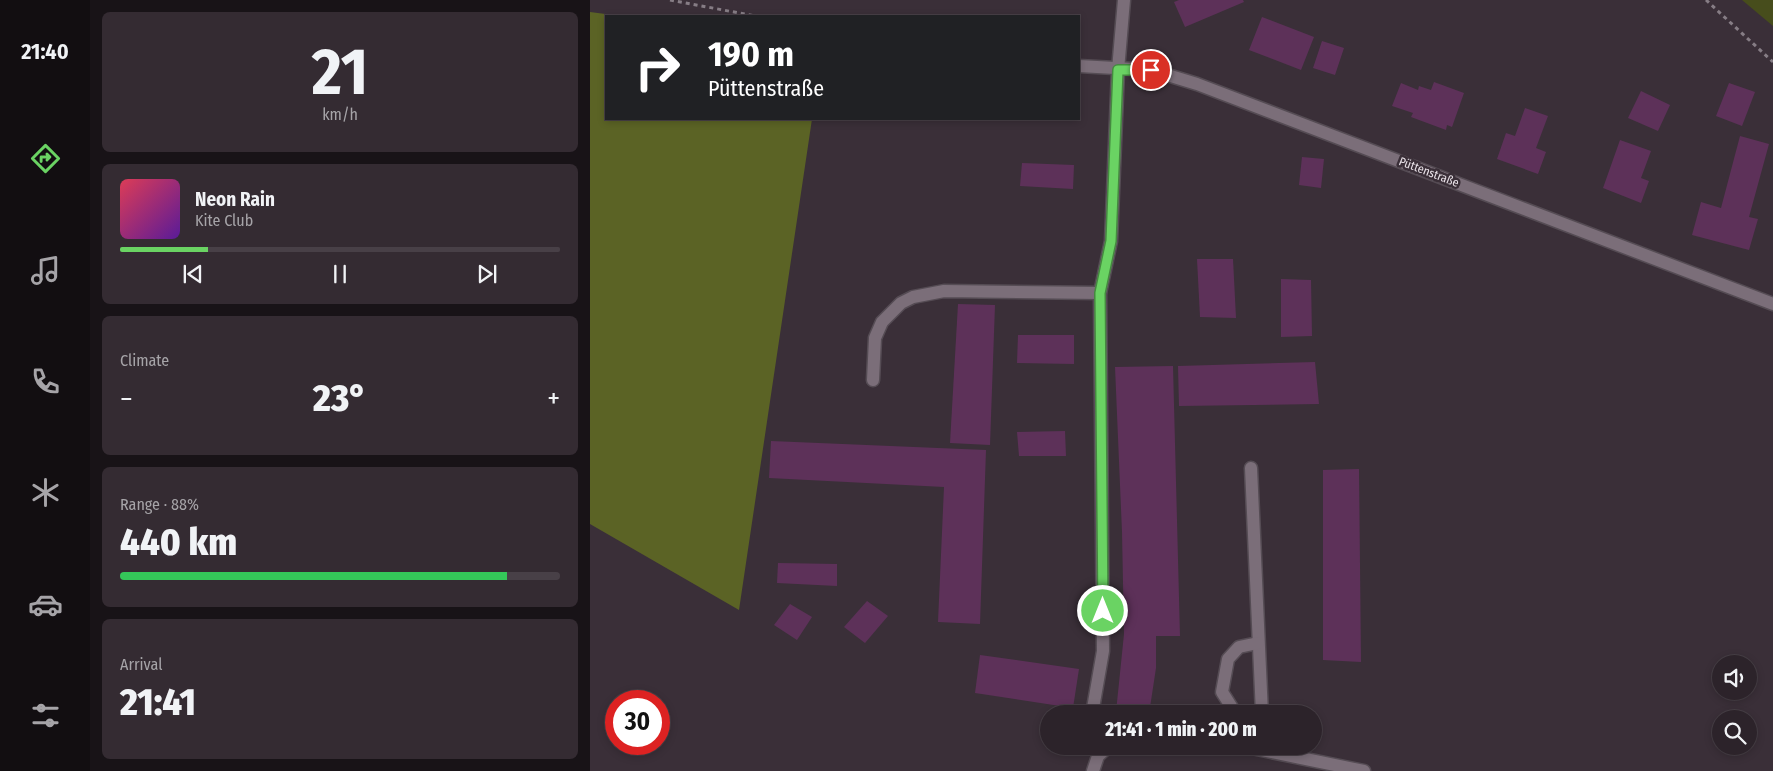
<!DOCTYPE html>
<meta charset="utf-8">
<style>
body{margin:0;font-family:"Fira Sans Condensed",sans-serif;background:#342b32;color:#f1f3f6;height:100vh;display:flex;flex-direction:column;font-size:19px;white-space:nowrap}
*{box-sizing:border-box;margin:0}
p{font-size:16px;color:#a6a4a8}
.icon{flex:none;width:28px;height:28px;fill:none;stroke:currentColor;stroke-width:2;stroke-linecap:round;stroke-linejoin:round}
.map{position:relative;flex:1;overflow:hidden}
.side{display:flex;flex-direction:column;gap:12px;padding:12px;background:#181317;width:500px}
.side>*{flex:none}
.hud{position:absolute;left:15px;top:15px;width:475px;height:105px;border-radius:0px;box-shadow:0 2px 8px #0003,0 0 0 1px #484047;background:#202124;color:#fff;overflow:hidden}
.fabs{position:absolute;left:1122px;top:655px;display:grid;gap:10px}
.fabs a{display:grid;place-items:center;width:45px;height:45px;border-radius:50%;background:#2c232a;box-shadow:0 2px 8px #0003,0 0 0 1px #484047;font-size:25px}
.speed{position:absolute;left:15px;top:690px;display:flex;gap:10px;font-size:25px;font-weight:700;text-align:center}
.speed>*{display:grid;place-content:center;width:65px;height:65px;border-radius:50%;background:#2c232a;box-shadow:0 2px 8px #0003,0 0 0 1px #484047;line-height:1}
.speed .limit{border:8px solid #d22;background:#fff;color:#111}
.pin{position:absolute;display:grid;place-items:center;width:42px;height:42px;color:#fff;margin:-21px;border:2px solid #fff;border-radius:50%;box-shadow:0 1px 5px #0007}
.me{position:absolute;width:55px;margin:-28px;rotate:0deg;stroke-linejoin:round;filter:drop-shadow(0 0 4px #0008)}
.turn{display:flex;align-items:center;gap:18px;height:105px;padding:0 20px;font-size:22px}
.turn .icon{width:65px;height:65px;stroke-width:2.5}
.turn b{display:block;font-size:35px;line-height:42px}
.big{font-size:38px;font-weight:800;line-height:1.1}
.side .widget{flex:1;display:flex;flex-direction:column;justify-content:center;gap:8px;min-width:0;padding:0 18px;border-radius:8px;background:#342b32}
.side .dial{align-items:center;gap:0}
.dial b{font-size:65px;line-height:1}
.song{display:flex;align-items:center;gap:15px}
.cover{width:60px;height:60px;border-radius:8px;background:linear-gradient(135deg,hsl(350 70% 55%),hsl(270 70% 35%))}
.played{height:5px;border-radius:2px;background:linear-gradient(90deg,#6ad363 20%,#484047 20%)}
.keys{display:flex;justify-content:space-around;direction:ltr}
.heat{display:flex;justify-content:space-between;align-items:center;font-size:28px;direction:ltr}
.charge{height:8px;border-radius:4px;background:linear-gradient(90deg,#34c759 88%,#484047 0)}
.trip{position:absolute;left:450px;top:705px;width:282px;height:50px;border-radius:25px;background:#2c232a;box-shadow:0 2px 8px #0003,0 0 0 1px #484047;font-weight:800;line-height:50px;text-align:center}
main{display:flex;flex:1;min-height:0}
.tab-bar{display:flex;flex-direction:column;width:90px;justify-content:space-around;align-items:center;background:#120e11;color:#a6a4a8}
.tab-bar .icon{width:35px;height:35px}
.tab-bar .on{color:#6ad363}
.tab-bar b{font-size:22px;color:#f1f3f6}
.map>svg:first-child{display:block}
.green{fill:#474d1c}
.forest{fill:#5b6325}
.building{fill:#5d3159}
.lines{fill:none;stroke-linecap:round;stroke-linejoin:round}
.minor-casing{stroke:#554c54;stroke-width:15}
.path{stroke:#867d85;stroke-width:3;stroke-dasharray:4 4;stroke-linecap:butt}
.minor{stroke:#7b6e79;stroke-width:12}
.route-casing{stroke:#458940;stroke-width:12}
.route{stroke:#6ad363;stroke-width:9}
.labels{text-anchor:middle;stroke-width:5;stroke-linejoin:round;paint-order:stroke}
.street-label{font-size:12px;fill:#e9e2e8;stroke:#3a2f38}
</style>
<main>
<nav class="tab-bar">
<b>21:40</b>
<svg class="icon on" aria-label="directions" viewBox="0 0 24 24"><path d="M12 3l9 9-9 9-9-9zM9 14v-3h6M13 9l2 2-2 2"/></svg>
<svg class="icon" aria-label="music" viewBox="0 0 24 24"><path d="M9 18V5l10-2v13"/><circle cx="6" cy="18" r="3"/><circle cx="16" cy="16" r="3"/></svg>
<svg class="icon" aria-label="phone" viewBox="0 0 24 24"><path d="M5 4h4l2 5-3 2q2 4 5 5l2-3 5 2v4C11 20 4 13 5 4z"/></svg>
<svg class="icon" aria-label="climate" viewBox="0 0 24 24"><path d="M12 3v18M4 7l16 10M4 17L20 7"/></svg>
<svg class="icon" aria-label="car" viewBox="0 0 24 24"><path d="M5 17H2v-5l4-1 3-4h7l3 4 3 1v5h-3M9 17h6M6 11h13"/><circle cx="7" cy="17" r="2"/><circle cx="17" cy="17" r="2"/></svg>
<svg class="icon" aria-label="filters" viewBox="0 0 24 24"><path d="M4 7h16M4 17h16"/><circle cx="9" cy="7" r="2"/><circle cx="15" cy="17" r="2"/></svg>
</nav>
<section class="side">
<div class="widget dial"><b>21</b><p>km/h</p></div>
<div class="widget">
<div class="song"><i class="cover"></i><div><b>Neon Rain</b><p>Kite Club</p></div></div>
<div class="played"></div>
<div class="keys"><svg class="icon" aria-label="previous" viewBox="0 0 24 24"><path d="M18 5L8 12l10 7zM5 5v14"/></svg><svg class="icon" aria-label="pause" viewBox="0 0 24 24"><path d="M8 5v14M16 5v14"/></svg><svg class="icon" aria-label="next" viewBox="0 0 24 24"><path d="M6 5l10 7-10 7zM19 5v14"/></svg></div>
</div>
<div class="widget"><p>Climate</p>
<div class="heat"><a>−</a><b class="big">23°</b><a>+</a></div>
</div>
<div class="widget"><p>Range · 88%</p><b class="big">440 km</b><div class="charge"></div></div>
<div class="widget"><p>Arrival</p><b class="big">21:41</b></div>
</section>
<div class="map">
<svg width="1183" height="771" viewBox="0 0 1183 771">
<rect width="100%" height="100%" fill="#3a2f38"/>
<polygon class="green" points="1152,0 1183,0 1183,26"/>
<polygon class="forest" points="0,12 31,16 16,16 16,119 222,119 149,610 0,524"/>
<g class="building">
<polygon points="589,0 653,0 654,2 595,27 584,2"/>
<polygon points="672,17 724,37 711,70 659,50"/>
<polygon points="732,41 754,48 745,75 723,68"/>
<polygon points="844,82 874,93 862,127 857,125 856,130 821,117 823,113 802,106 811,83 828,90 829,86 841,90"/>
<polygon points="1139,83 1165,92 1152,126 1126,116"/>
<polygon points="1051,91 1080,105 1068,131 1038,118"/>
<polygon points="935,108 958,116 946,148 956,152 948,174 907,159 916,133 925,136"/>
<polygon points="1150,136 1179,144 1159,217 1168,219 1159,250 1102,235 1111,202 1131,208"/>
<polygon points="1030,140 1061,151 1051,178 1059,181 1051,203 1013,188"/>
<polygon points="712,157 734,159 731,188 709,185"/>
<polygon points="432,163 484,165 483,189 430,186"/>
<polygon points="607,259 643,259 646,318 610,317"/>
<polygon points="691,279 721,280 722,336 691,337"/>
<polygon points="368,304 405,305 400,445 360,443"/>
<polygon points="428,335 484,335 484,364 427,363"/>
<polygon points="725,362 729,404 589,406 588,366"/>
<polygon points="583,366 590,636 566,636 566,668 559,714 537,714 526,712 534,634 532,532 525,367"/>
<polygon points="475,431 476,456 429,456 427,432"/>
<polygon points="181,441 396,450 390,624 348,622 354,487 179,478"/>
<polygon points="769,469 771,662 733,660 733,470"/>
<polygon points="188,563 247,564 247,586 187,583"/>
<polygon points="277,601 298,616 275,643 254,627"/>
<polygon points="200,604 222,617 207,640 184,625"/>
<polygon points="390,655 489,669 483,708 385,693"/>
</g>
<g class="lines">
<g class="minor-casing">
<g id="minor">
<polyline points="489,66 561,70 607,84 1183,304"/>
<polyline points="283,380 285,338 292,322 311,303 323,297 354,291 510,293"/>
<polyline points="661,468 672,714"/>
<polyline points="502,714 513,651 510,293 521,241 528,70 534,0"/>
<polyline points="650,714 644,711 632,692 638,659 649,647 668,643"/>
<polyline points="652,746 774,771"/>
<polyline points="503,771 508,756 519,746"/>
</g>
</g>
<g class="path">
<polyline points="80,0 165,16"/>
<polyline points="1116,0 1183,62"/>
</g>
<use href="#minor" class="minor"/>
</g>
<g class="lines">
<g class="route-casing">
<polyline id="route" points="513,611 510,293 521,241 528,70 561,70"/>
</g>
<use href="#route" class="route"/>
</g>
<g class="labels">
<g class="street-label">
<text transform="translate(839 172) rotate(21)" y="4">Püttenstraße</text>
</g>
</g>
</svg>
<div class="fabs">
<a><svg class="icon" aria-label="sound" viewBox="0 0 24 24"><path d="M4 9h4l5-4v14l-5-4H4zM17 9q2 3 0 6"/></svg></a>
<a><svg class="icon" aria-label="search" viewBox="0 0 24 24"><circle cx="10" cy="10" r="6"/><path d="M15 15l6 6"/></svg></a>
</div>
<div class="speed"><div class="limit">30</div></div>
<div class="pin" style="left:561px;top:70px;background:#d93025"><svg class="icon" aria-label="arrive" viewBox="0 0 24 24"><path d="M6 21V4h12l-3 4 3 4H6"/></svg></div>
<svg class="me" style="left:513px;top:611px" viewBox="-20 -20 40 40"><circle r="17" fill="#6ad363" stroke="#fff" stroke-width="3"/><path d="M0-11L8 9 0 5-8 9z" fill="#fff"/></svg>
<div class="trip">21:41 · 1 min · 200 m</div>
<div class="hud">
<div class="turn"><svg class="icon" aria-label="right" viewBox="0 0 24 24"><path d="M7 20v-9h11M14 6l5 5-5 5"/></svg><div><b>190 m</b>Püttenstraße</div></div>
</div>
</div>
</main>
